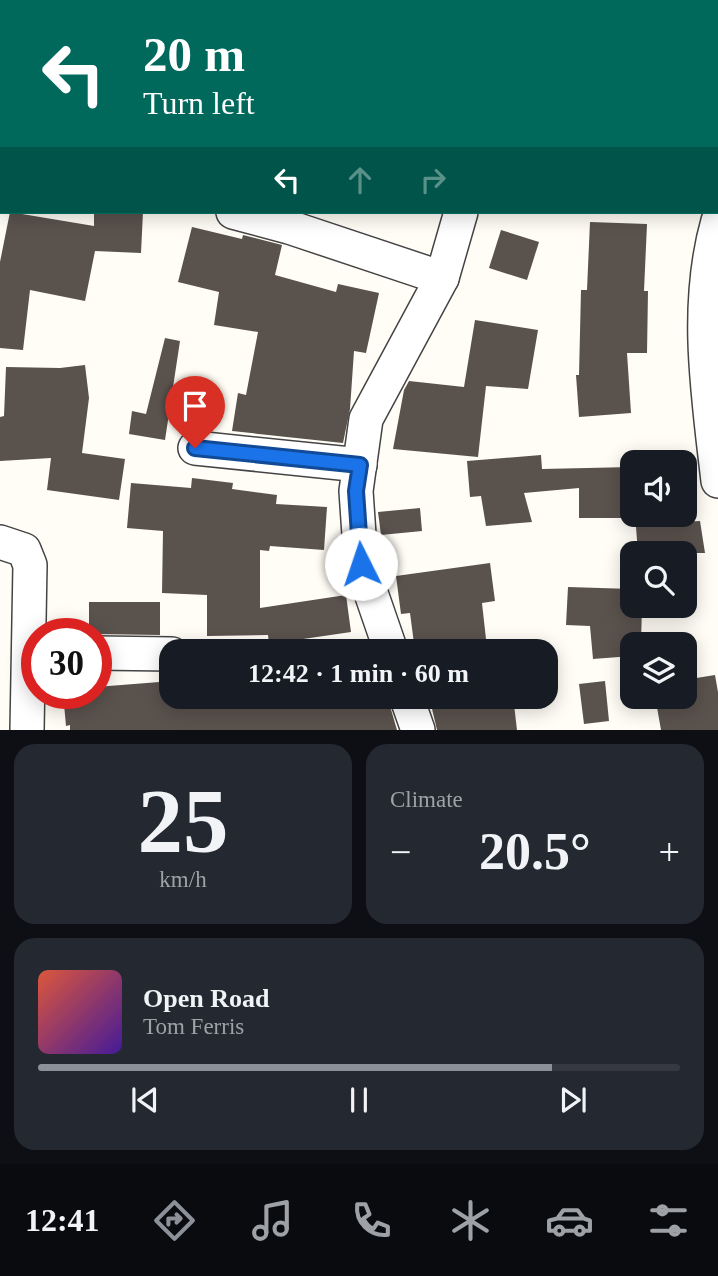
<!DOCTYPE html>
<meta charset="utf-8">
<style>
body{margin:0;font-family:"Times New Roman",serif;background:#242831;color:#f1f3f6;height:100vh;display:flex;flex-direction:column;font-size:26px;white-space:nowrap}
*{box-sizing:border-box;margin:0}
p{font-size:23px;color:#9ea1a6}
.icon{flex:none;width:38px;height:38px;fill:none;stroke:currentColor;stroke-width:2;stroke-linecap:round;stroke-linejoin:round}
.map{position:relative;height:730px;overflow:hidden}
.details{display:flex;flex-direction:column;gap:14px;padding:14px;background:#0d0f14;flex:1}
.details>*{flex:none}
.top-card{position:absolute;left:0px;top:0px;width:719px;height:214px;box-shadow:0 4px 18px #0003;background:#00695c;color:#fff;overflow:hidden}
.buttons{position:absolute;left:620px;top:450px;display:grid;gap:14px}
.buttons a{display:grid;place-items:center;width:77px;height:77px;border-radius:14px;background:#171b24;box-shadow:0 4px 18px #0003;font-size:35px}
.speed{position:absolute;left:21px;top:618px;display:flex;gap:14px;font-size:35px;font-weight:700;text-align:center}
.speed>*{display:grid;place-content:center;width:91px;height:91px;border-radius:50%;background:#171b24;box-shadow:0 4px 18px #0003;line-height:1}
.speed .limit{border:10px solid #d22;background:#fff;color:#111}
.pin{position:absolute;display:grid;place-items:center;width:60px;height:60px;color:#fff;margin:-72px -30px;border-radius:50% 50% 50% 0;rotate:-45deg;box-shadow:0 0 7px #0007}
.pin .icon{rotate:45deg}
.me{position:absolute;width:77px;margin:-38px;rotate:356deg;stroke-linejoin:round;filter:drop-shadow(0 0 5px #0008)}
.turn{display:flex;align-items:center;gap:24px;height:147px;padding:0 28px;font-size:32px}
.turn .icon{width:91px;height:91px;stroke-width:2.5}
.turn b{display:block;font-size:49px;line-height:60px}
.lanes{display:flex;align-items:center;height:66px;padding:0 28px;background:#0003;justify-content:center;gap:35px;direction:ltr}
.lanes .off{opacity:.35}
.big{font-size:52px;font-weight:700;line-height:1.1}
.details .card{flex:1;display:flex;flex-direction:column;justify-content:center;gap:10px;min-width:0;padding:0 24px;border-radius:21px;background:#242831}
.details .dial{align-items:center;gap:0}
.dial b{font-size:91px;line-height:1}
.song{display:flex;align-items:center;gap:21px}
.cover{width:84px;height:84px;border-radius:10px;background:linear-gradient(135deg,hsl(10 70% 55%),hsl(260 70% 35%))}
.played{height:7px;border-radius:4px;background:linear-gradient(90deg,#8c9099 80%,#363941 80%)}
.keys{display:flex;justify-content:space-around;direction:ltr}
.heat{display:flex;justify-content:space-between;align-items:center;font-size:38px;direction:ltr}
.details .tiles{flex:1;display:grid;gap:14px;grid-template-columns:1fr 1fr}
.card:last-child{grid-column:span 2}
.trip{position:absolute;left:159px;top:639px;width:399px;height:70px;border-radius:21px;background:#171b24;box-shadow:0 4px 18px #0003;font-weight:700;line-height:70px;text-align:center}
.tabs{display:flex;height:112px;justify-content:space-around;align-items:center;background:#090b0e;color:#9ea1a6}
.tabs .icon{width:49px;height:49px}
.tabs .selected{color:#8c9099}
.tabs b{font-size:32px;color:#f1f3f6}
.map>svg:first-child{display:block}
.building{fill:#5a524d}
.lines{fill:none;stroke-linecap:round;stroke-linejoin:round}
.minor-casing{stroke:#444;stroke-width:36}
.minor{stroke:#fff;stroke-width:33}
.route-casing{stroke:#114b97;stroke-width:18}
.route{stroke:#1a73e8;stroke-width:12}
</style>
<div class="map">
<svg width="718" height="730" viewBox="0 0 718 730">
<rect width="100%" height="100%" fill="#fffdf5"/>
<g class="building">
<polygon points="10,212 94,226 94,212 143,212 141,253 95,251 85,301 30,290 23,350 0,348 0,262"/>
<polygon points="590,222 647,224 644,291 648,291 647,353 627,353 631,413 579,417 576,375 579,375 581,290 587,290"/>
<polygon points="192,227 242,239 243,235 282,245 275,275 336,292 338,284 379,293 366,353 354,351 350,409 343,443 232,431 238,393 246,395 258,332 214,325 219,292 178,282"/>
<polygon points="501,230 539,242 527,280 489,268"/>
<polygon points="475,320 538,330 528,389 486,386 478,457 393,449 404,390 409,381 464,387"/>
<polygon points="165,338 180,341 165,440 129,434 132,411 146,414"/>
<polygon points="85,365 89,398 82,453 125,459 119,500 47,490 51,458 0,461 0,417 4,416 6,367 60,368"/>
<polygon points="541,455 542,469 632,467 632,518 579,518 579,488 524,493 532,522 486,526 481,496 470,497 467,461"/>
<polygon points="192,478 233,483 232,489 277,495 276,504 327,507 324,550 270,546 269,551 260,550 260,608 346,595 351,632 269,644 268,635 207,636 207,595 162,593 163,531 127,528 131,483 191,488"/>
<polygon points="420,508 422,531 381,535 378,512"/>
<polygon points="635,514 664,514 664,523 700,521 705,553 638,553"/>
<polygon points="490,563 495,601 482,603 487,648 459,651 415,651 410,613 401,614 396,576"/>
<polygon points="568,587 632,589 632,606 642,606 641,644 632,644 632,656 593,659 590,626 566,625"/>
<polygon points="89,602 160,602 160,635 89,634"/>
<polygon points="715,675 718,692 718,730 661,730 655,696 684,696 684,680"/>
<polygon points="172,681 172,696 272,699 272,696 387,696 397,730 70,730 70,725 66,726 63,693 96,693 96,687"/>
<polygon points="605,681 609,721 584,724 579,684"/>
<polygon points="429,696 513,696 517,730 437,730"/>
</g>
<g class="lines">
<g class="minor-casing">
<g id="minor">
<polyline points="616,0 621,2"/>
<polyline points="549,2 550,0"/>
<polyline points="0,158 2,159"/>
<polyline points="233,212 289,227 442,278"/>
<path d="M718 221C694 305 708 395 718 481"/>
<polyline points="195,448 360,465"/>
<polyline points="0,542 24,550 30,565 27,730"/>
<polyline points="391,651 361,564 356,491 366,419 442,278 461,212"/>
<polyline points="96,653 172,654"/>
<polyline points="406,696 418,730"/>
</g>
</g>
<use href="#minor" class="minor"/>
</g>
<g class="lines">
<g class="route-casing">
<polyline id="route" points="195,448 360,465 356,491 361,564"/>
</g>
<use href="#route" class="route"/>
</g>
</svg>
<div class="buttons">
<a><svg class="icon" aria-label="sound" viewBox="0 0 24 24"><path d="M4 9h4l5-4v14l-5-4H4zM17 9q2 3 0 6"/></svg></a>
<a><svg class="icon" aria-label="search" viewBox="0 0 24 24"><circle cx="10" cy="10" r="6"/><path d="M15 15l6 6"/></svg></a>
<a><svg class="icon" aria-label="layers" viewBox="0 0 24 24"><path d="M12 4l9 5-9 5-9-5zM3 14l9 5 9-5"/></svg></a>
</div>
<div class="speed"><div class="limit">30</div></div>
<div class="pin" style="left:195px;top:448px;background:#d93025"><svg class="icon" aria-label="arrive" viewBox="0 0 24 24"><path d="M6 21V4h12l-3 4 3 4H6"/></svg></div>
<svg class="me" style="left:361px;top:564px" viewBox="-20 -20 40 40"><circle r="19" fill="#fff"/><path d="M0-13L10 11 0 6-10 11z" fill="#1a73e8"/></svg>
<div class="trip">12:42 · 1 min · 60 m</div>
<div class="top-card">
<div class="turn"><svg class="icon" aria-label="left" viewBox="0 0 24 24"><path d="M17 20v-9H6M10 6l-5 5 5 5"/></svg><div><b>20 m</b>Turn left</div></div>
<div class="lanes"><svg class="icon" aria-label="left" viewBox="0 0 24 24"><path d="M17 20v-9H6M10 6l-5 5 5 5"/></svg><svg class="icon off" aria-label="ahead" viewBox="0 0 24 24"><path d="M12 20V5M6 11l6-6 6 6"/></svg><svg class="icon off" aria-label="right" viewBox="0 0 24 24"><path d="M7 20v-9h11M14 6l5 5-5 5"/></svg></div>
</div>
</div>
<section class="details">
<div class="tiles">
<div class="card dial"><b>25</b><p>km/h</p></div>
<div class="card"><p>Climate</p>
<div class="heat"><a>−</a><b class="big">20.5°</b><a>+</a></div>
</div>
<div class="card">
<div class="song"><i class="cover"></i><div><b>Open Road</b><p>Tom Ferris</p></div></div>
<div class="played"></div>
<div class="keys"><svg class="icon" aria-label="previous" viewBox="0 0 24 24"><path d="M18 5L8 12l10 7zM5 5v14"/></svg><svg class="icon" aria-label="pause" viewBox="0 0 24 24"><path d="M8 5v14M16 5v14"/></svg><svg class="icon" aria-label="next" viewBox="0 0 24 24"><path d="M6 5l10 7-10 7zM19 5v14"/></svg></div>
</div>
</div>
</section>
<nav class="tabs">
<b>12:41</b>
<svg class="icon selected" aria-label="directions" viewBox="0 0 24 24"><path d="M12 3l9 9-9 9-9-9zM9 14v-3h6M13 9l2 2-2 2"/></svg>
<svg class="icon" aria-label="music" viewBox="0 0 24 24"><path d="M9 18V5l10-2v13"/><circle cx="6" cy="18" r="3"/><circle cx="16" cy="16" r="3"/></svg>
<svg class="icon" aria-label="phone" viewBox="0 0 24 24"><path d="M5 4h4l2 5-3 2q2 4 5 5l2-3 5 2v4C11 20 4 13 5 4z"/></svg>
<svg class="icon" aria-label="climate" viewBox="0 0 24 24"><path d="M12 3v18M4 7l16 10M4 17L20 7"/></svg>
<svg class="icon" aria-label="car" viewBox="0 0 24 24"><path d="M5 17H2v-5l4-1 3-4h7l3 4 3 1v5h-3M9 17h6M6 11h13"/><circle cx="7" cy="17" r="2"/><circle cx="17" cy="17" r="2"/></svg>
<svg class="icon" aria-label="filters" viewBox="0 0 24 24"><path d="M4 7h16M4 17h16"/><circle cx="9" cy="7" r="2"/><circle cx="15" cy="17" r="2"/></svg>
</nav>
